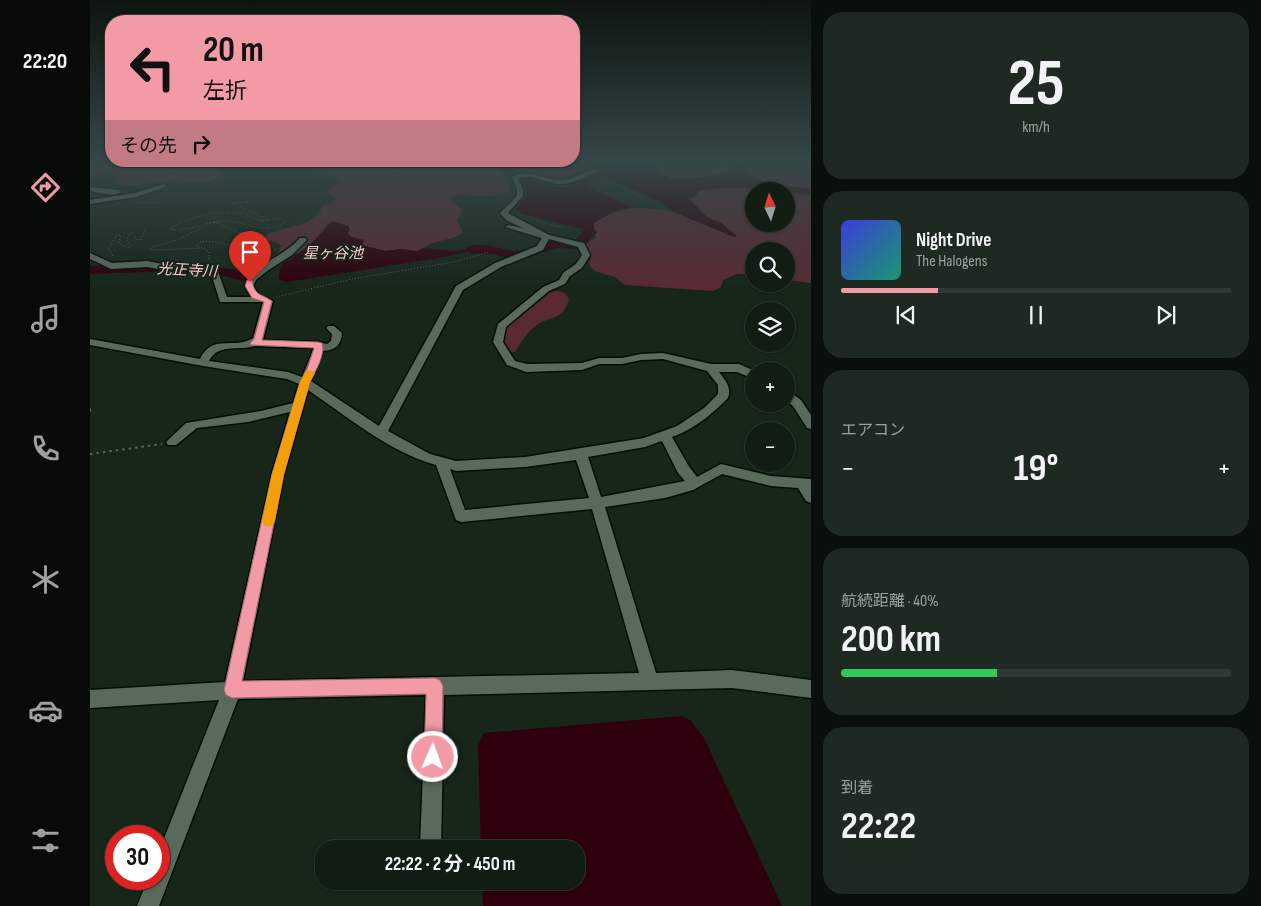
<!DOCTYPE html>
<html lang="ja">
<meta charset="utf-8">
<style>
body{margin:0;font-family:"Sofia Sans Condensed","Noto Sans JP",sans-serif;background:#1e2921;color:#f1f3f6;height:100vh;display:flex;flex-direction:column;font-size:19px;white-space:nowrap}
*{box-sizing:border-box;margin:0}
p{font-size:16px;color:#9ca1a0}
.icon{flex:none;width:28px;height:28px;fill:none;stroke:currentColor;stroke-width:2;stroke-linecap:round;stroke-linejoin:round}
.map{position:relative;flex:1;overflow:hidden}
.panel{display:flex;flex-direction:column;gap:12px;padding:12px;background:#090f0a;width:450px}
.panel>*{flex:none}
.top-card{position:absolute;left:15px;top:15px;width:475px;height:152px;border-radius:20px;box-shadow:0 1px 4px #0004,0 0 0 1px #303a33;background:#f39aa7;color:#111;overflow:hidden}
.needle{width:32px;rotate:356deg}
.controls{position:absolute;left:655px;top:182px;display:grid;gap:10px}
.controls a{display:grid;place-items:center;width:50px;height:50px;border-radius:50%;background:#111c13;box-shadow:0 1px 4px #0004,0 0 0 1px #303a33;font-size:25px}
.speed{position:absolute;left:15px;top:825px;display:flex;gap:10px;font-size:25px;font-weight:700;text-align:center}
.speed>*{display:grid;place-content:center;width:65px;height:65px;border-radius:50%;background:#111c13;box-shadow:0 1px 4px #0004,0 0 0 1px #303a33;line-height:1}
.speed .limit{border:8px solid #d22;background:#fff;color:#111}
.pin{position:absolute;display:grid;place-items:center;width:42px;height:42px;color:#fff;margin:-51px -21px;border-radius:50% 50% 50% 0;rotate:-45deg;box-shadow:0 0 5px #0007}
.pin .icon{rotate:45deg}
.me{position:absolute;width:55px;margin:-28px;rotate:2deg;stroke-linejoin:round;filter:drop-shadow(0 0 4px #0008)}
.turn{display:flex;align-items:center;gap:18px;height:105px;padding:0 15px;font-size:22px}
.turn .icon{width:65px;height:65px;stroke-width:2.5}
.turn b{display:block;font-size:35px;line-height:42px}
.then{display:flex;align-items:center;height:48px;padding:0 15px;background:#0003;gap:10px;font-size:19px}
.big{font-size:38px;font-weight:700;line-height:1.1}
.panel .tile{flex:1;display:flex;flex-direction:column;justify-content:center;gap:8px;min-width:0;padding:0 18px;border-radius:20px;background:#1e2921}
.panel .dial{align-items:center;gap:0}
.dial b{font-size:65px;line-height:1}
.song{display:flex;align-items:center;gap:15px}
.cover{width:60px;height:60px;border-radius:8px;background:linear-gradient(135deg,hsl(240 70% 55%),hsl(160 70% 35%))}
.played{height:5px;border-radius:2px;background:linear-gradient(90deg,#f39aa7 25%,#303a33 25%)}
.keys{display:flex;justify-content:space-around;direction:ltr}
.heat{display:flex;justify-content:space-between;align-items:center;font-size:28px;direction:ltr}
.charge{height:8px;border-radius:4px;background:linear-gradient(90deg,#34c759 40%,#303a33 0)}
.trip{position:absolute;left:225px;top:840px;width:270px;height:50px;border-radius:20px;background:#111c13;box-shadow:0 1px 4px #0004,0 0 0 1px #303a33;font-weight:700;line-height:50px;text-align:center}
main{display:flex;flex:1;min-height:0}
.tabs{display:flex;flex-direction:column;width:90px;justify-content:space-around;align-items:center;background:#070b08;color:#9ca1a0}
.tabs .icon{width:35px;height:35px}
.tabs .on{color:#f39aa7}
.tabs b{font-size:22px;color:#f1f3f6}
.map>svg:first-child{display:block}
.green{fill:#592a32}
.water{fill:#2d000b}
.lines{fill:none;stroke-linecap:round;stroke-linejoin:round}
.river{fill:#2d000b;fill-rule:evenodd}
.street-casing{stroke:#030e04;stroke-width:3}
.path-far1{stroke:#5a675c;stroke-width:1;stroke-dasharray:1 2;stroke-linecap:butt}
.path{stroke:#5a675c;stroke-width:2;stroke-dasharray:2.5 4;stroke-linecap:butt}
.street{fill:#596a5a;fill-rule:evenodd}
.route{fill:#f39aa7;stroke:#9e646d}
.slow{fill:#f59e0b}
.labels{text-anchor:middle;stroke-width:4;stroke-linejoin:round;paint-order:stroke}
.far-water-label{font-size:15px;font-style:italic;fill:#fec7ce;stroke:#172619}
</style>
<main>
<nav class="tabs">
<b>22:20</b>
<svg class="icon on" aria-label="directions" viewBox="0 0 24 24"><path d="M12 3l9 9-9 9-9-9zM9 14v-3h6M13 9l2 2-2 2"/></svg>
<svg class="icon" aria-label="music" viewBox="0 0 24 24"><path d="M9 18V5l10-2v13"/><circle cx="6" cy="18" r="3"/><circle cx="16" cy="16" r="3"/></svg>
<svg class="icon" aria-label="phone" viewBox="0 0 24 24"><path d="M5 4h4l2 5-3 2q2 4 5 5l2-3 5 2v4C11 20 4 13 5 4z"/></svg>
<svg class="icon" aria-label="climate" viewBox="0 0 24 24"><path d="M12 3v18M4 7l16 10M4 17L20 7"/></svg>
<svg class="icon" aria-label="car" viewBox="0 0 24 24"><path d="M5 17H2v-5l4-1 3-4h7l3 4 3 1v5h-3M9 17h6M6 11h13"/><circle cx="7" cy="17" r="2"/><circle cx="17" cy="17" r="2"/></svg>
<svg class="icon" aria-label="filters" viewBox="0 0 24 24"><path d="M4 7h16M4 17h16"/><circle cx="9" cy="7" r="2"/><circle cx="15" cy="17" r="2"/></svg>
</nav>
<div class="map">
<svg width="721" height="906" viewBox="0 0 721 906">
<rect width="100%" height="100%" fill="#172619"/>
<g class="green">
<path d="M0 161H113L129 170 128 176C125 179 122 181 118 182 106 184 95 180 82 180 62 180 44 191 24 182L34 172 32 171 13 172 0 178Z"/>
<path d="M221 161H487L480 166 489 172 476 178 470 179 419 168 412 169 411 171 420 187V191C404 199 383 195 365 195L360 200 372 210 367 221 373 232 366 237 342 243 328 251 310 249 296 251 272 245 274 241 261 237 238 223 230 235 211 252 196 256 168 269 163 268C172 259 188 260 191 246L186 242 177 241 175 237 177 234 215 223 226 216 231 208 242 203 244 197 236 192 241 187 249 184 251 179 222 168Z"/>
<path d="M563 161H642L640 170C623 176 584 186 569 172 567 170 565 164 563 161Z"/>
<polygon points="663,161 721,161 721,192 664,178 657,173 657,168"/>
<polygon points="630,187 652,187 686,191 664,191 664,224 696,224 696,193 721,195 721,283 696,280 696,251 664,251 664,274 646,274 633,280 631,287 623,291 535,285 525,277 505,271 499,265 501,259 495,245 506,237 503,229 504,223 517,216 523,211 548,208 569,209 584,212 644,237 646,236 631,223 617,217 598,199 605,197 608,191"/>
<path d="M464 291C471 291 476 292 479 299 473 322 459 315 444 327 436 334 430 343 425 352L418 353C398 326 444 300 464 291Z"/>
</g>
<g class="water">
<path d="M524 161H563C565 164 567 170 569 172 584 186 624 176 640 170L642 166 641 161H663L657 168V173C674 186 698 186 719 188L721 195C684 190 646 184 608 191L605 197 598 198 617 217 631 223 647 236 644 237 584 212 566 200 508 173Z"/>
<path d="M436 177 465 187H488L493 184 542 208C527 210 516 214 504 223V232L433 214 425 209C434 198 444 193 430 181V179Z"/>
<polygon points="242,221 258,226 260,229 258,233 261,237 274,240 272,245 296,251 310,249 328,251 332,248 361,251 380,249 382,251 355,257 197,282 188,279 191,265 219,246"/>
<polygon points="591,716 600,720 614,738 692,906 393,906 392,881 486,881 486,849 391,849 388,745 394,733"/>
</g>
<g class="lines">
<g class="river">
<polygon points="511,171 515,172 516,174 515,176 492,184 487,189 479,189 477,187 484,180"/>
<path d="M500 228 507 232 491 249 466 248 435 259 415 258 404 254H382L375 250C383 240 406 247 417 250 434 254 447 244 463 240 469 239 476 241 483 242L495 229Z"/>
<path d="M187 255 192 256 194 259 192 262 165 278 154 281 131 275 59 272 0 274V266C51 264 104 260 153 272Z"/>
</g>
<g class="street-casing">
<g id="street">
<path d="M504 169 509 170C498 177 481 185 467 184 454 182 441 173 428 179L433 189V196L418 213 459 235 494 243 500 255 492 268 480 276 475 284 459 291 416 327 413 342 425 361 437 364 492 363 509 358H532L551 354 573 353 621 364H649L665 371 664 379 647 372H629C635 380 642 387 638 398 622 414 605 429 582 437L598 465 607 477 631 464 681 476 721 479V503L716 501 708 488 681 486 632 474 603 490 575 498 515 507 566 673 642 670 721 680V698L642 688 354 695 351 849H331L330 847 336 695 148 699 69 906H47L58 879H69V851L129 700 0 708V690L135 682 182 474 200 412 158 422 107 428 86 445H78L76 442 96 423 171 411 203 403 209 384 197 379 113 366 0 345V339L110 359C122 333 144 350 163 338L173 302H130L120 270H73L57 267 21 269 0 259V253L22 263 57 261 73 264 126 266 137 297H161L155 286C164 263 194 257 210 238H216L217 240 202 255 177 271 166 280 163 286 168 294 183 301 173 340 228 342 237 344 241 341 242 334 236 328 238 326H244L252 333C251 345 246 350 233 351L221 381 289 426 366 286 405 263 447 246 452 238 415 227 419 225 435 229 416 220 410 213 427 196V189L422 177C440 168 455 181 473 180 484 179 494 172 504 169ZM459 239 488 247 492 255 486 264 474 272 469 280 453 287 408 324 403 342 417 365 436 372 492 370 509 364H532L551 360 573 359 617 371 628 385V394L614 408 587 426 554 438 435 457 366 461 340 454 298 431 373 290 411 267 453 250ZM165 346 224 348 212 377 198 372 119 361C128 343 149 351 165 346ZM218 390C258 417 299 452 346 465L366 520 371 522 502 509 549 673 153 681 194 474ZM572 441 588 473 595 481 511 497 498 457 555 447ZM486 460 499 498 375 510 360 469 366 471 435 467Z"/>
<polygon points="74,184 76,185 76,187 46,197 0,204 0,200 45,193"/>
<path d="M0 187 29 190 32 192C23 197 10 193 0 191Z"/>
<polygon points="696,389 711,400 721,415 721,429 717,428 703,406 696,400"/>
</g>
</g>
<g class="path-far1">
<polyline points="293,161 303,171 307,171 300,161"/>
<polyline points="405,161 420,172"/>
<path d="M566 161C584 182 606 177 630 170L633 165 630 161"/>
<polyline points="83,164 110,161"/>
<polyline points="513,166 521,161"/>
<polyline points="508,176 553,198"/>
<polyline points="75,178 100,172 112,164 110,161"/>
<polyline points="81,182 88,183"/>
<polyline points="82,185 106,180 118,174 119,168 125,164"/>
<polyline points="158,202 141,203 180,220"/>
<polyline points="49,203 72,202"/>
<path d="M121 213H153L171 221 193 218 196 221C177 237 158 222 137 221 117 220 98 233 79 229L91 222Z"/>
<polyline points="446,221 471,227"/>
<polyline points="124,222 187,249"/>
<path d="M219 233 236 213 234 206C246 194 250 177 250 161"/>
<path d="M109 247 106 246 109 242C140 238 150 256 176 255"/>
<polyline points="23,256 18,249 26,236 31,235 29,242 31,245 39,248 41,246 37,240 39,234 43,233 46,239 51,240 55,229"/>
<polyline points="119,259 119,252 114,248 63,250 59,248 84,241 124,222"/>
<polyline points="186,297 262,279 364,262 399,252"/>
</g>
<g class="path">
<polyline points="0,409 0,414"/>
<polyline points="0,454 72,444"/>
</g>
<use href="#street" class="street"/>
</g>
<linearGradient id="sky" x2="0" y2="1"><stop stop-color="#0d150e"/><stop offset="0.56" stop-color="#364749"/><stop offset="1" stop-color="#364749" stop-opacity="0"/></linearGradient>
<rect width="721" height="288" fill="url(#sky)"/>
<path class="route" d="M157 280H162C165 297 171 293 182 301L172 340 228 342 232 343C236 354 225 372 220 382L194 474 152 681 345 678 350 680 353 686 352 757 349 763 343 766 337 763 334 757 336 694 142 698 136 695 134 690 182 474 210 382 217 369 224 348 161 345 160 343 164 339 174 302 162 298 155 286Z"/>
<polygon class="slow" points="220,370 225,373 220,382 194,474 185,521 183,525 178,527 174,525 172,521 182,474 210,382 216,371"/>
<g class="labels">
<g class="far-water-label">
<text x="243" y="258">星ヶ谷池</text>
<text transform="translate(97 270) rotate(3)" y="5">光正寺川</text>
</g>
</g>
</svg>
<div class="controls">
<a><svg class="needle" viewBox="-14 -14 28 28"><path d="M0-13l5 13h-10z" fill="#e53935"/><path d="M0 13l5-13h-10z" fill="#9ca1a0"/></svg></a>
<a><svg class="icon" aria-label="search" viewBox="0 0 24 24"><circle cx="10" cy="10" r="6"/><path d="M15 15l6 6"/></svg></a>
<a><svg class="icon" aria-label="layers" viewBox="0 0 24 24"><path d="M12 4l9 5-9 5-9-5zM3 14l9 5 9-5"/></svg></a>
<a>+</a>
<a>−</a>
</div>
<div class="speed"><div class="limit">30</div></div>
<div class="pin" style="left:160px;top:282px;background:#d93025"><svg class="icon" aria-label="arrive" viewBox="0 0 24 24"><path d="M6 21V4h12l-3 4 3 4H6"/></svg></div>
<svg class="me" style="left:343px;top:757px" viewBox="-20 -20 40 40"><circle r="17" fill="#f39aa7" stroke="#fff" stroke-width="3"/><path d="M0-11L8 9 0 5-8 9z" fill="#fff"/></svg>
<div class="trip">22:22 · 2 分 · 450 m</div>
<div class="top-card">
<div class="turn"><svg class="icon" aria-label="left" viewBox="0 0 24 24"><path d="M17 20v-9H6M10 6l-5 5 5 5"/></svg><div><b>20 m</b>左折</div></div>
<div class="then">その先<svg class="icon" aria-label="right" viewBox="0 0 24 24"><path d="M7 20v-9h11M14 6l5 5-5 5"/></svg></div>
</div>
</div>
<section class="panel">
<div class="tile dial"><b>25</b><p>km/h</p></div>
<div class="tile">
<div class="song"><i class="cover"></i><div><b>Night Drive</b><p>The Halogens</p></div></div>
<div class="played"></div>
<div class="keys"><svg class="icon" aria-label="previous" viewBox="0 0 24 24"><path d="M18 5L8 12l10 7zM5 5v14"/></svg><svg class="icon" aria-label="pause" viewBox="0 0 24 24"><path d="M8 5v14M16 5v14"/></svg><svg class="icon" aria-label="next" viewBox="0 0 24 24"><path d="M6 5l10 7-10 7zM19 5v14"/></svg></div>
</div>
<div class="tile"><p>エアコン</p>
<div class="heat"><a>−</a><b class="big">19°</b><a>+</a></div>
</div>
<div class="tile"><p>航続距離 · 40%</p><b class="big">200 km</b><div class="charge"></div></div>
<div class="tile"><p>到着</p><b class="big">22:22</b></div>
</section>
</main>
